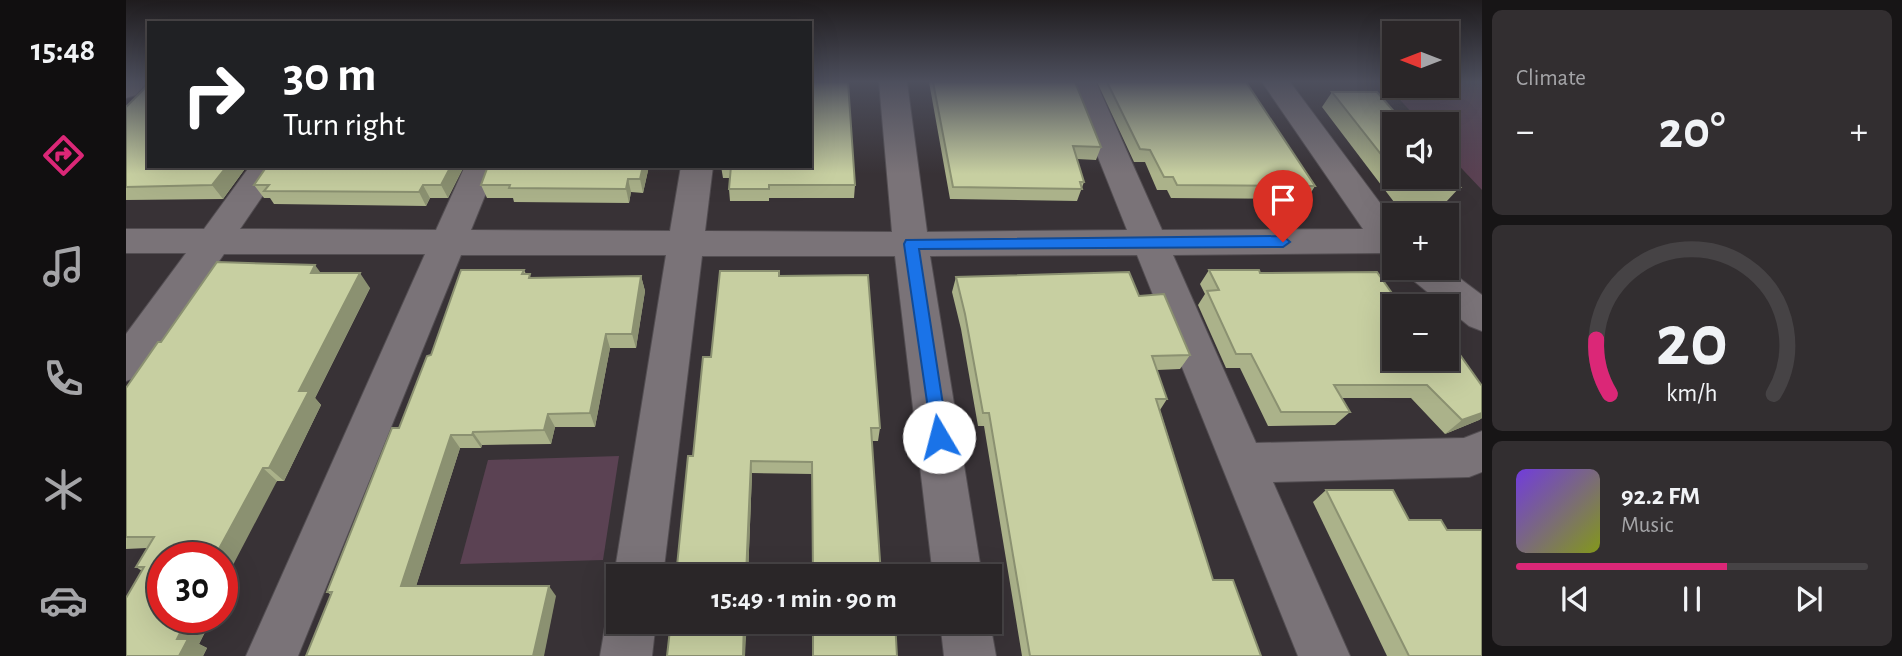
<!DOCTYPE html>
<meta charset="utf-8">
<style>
body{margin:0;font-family:"Alegreya Sans",sans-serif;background:#322e30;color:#f1f3f6;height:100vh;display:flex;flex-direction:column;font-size:26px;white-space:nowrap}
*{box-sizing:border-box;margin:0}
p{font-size:23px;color:#a5a5a8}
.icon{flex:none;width:38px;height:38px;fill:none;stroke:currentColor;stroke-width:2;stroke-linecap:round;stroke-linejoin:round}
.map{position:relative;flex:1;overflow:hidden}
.panel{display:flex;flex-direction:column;gap:10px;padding:10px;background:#171516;width:420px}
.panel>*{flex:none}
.banner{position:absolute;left:21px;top:21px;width:665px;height:147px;border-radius:0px;box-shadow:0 7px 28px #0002,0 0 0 2px #464345;background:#202124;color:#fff;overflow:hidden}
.needle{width:46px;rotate:270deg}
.controls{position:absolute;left:1256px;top:21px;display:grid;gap:14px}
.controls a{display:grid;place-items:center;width:77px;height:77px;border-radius:0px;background:#2a2628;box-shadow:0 7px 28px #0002,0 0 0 2px #464345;font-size:35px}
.speed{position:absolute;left:21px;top:542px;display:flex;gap:14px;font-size:35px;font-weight:700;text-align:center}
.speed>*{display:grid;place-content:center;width:91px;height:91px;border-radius:50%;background:#2a2628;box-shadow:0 7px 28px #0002,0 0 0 2px #464345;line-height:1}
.speed .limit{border:10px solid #d22;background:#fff;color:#111}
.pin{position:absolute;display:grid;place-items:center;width:60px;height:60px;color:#fff;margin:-72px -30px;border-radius:50% 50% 50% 0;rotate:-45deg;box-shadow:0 0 7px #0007}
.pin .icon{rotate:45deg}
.me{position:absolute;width:77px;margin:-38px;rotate:352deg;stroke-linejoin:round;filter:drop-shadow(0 0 5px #0008)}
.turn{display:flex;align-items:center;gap:24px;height:147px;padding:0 21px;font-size:32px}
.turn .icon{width:91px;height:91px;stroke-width:2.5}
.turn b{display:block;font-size:49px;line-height:60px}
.big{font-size:52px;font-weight:600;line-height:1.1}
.panel .card{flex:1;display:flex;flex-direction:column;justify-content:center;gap:10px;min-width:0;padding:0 24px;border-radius:10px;background:#322e30}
.panel .dial{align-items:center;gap:0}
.dial svg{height:182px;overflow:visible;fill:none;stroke:#464345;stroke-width:7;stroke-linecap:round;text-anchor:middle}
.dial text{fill:#f1f3f6;stroke:none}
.song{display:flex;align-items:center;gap:21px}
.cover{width:84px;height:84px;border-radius:10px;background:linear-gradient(135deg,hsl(260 70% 55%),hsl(70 70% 35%))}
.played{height:7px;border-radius:4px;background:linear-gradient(90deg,#db2777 60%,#464345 60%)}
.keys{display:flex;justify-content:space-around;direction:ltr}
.heat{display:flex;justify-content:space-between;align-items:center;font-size:38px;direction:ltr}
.trip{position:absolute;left:480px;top:564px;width:396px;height:70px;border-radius:0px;background:#2a2628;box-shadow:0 7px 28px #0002,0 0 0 2px #464345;font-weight:600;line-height:70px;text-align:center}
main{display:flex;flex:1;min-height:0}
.tab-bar{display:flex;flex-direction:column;width:126px;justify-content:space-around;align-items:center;background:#110f10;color:#a5a5a8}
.tab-bar .icon{width:49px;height:49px}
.tab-bar .on{color:#db2777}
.tab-bar b{font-size:32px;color:#f1f3f6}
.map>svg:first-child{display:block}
.green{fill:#5b4253}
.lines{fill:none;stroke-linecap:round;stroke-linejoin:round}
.minor-casing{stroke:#534e52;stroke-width:2}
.minor{fill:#7a7378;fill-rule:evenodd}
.wall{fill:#abb28a}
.shaded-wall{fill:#8b9171}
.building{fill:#c7cfa1;stroke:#8b9171;stroke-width:2}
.route{fill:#1a73e8;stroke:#114b97;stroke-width:2}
</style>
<main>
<nav class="tab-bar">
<b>15:48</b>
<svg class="icon on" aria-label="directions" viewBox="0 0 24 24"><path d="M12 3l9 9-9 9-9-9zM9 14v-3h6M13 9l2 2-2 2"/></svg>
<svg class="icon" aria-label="music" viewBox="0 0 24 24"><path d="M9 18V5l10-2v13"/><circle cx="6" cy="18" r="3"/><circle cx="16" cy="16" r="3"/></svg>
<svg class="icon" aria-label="phone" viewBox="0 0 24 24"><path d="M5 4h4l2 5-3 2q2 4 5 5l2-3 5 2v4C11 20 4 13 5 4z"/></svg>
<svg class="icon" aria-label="climate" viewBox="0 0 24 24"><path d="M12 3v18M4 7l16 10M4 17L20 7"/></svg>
<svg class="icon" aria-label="car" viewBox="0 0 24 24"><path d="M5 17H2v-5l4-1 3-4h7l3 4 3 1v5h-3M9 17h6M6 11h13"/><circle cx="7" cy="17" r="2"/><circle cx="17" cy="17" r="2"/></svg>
</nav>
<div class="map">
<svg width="1356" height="656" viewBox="0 0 1356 656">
<rect width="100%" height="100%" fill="#383236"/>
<g class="green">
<polygon points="1258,82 1269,82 1269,86 1321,86 1321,82 1356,82 1356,190 1321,153 1321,124 1296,124"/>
<polygon points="493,456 477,560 334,564 362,460"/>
</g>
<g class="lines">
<g class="minor-casing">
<g id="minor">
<polygon points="0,82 21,82 10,95 0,98"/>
<polygon points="753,82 781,82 801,232 1001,230 942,82 970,82 1036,230 1237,229 1136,82 1164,82 1269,223 1269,257 1256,253 1047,255 1130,443 1338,438 1356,431 1356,472 1343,477 1147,482 1224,656 1172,656 1011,255 804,256 856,576 807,576 769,256 576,256 537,576 492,576 492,586 488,576 540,255 335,255 172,656 120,656 299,254 98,254 14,376 0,381 0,334 60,253 0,253 0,229 78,229 124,166 157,166 114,229 310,230 339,166 371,166 345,230 544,231 555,166 587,166 579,231 766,232"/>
<polygon points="1278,268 1320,268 1356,295 1356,331 1343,326 1283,277"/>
<polygon points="492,601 492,621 530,621 526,656 474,656 480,621 487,603"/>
<polygon points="863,617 870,656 818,656 814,621 863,621"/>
</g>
</g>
<use href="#minor" class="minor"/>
</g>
<g class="wall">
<polygon points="803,82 949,82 975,147 970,160 951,159 958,182 951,201 824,199"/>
<polygon points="971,82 1120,82 1189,186 1181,199 1045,198 1041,190 1031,190 1019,162 1008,162"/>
<polygon points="1206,92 1269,124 1269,177 1321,177 1334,187 1320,202 1268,202 1196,107"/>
<polygon points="0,107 23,166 121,166 97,199 0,200"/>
<polygon points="141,166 338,166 322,198 304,198 300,206 148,204 144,198 138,198 128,185"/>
<polygon points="523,166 517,193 505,192 503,203 388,202 387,198 361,198 355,185"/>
<polygon points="595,166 684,166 729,185 728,198 643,198 643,201 604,201 603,189 604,178 597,178"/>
<polygon points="398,270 400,274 406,278 515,276 519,291 510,348 484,348 469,427 429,427 425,444 356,445 355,448 334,448 290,586 430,596 205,595 201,592 305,355"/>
<polygon points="1083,270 1134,273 1269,359 1356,386 1356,418 1353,420 1319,434 1285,398 1216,398 1224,412 1209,425 1142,426 1114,368 1100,368 1072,305 1079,294 1074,284"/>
<polygon points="195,273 244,288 189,398 195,405 158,481 151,481 37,618 79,618 73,630 79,632 73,644 81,648 77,656 0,656 16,571 10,567 21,548 0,549 0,388"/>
<polygon points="653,276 754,428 752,441 746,441 686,576 686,474 626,473 622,576 550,576 567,456 585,357"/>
<polygon points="830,277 1013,296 1064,355 1054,369 1031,370 1041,399 1034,410 1087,580 1135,656 896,656 858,426 852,426 835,329 826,292"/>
<polygon points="1200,490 1283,520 1356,656 1261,656 1187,502"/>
</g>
<g class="shaded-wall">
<polygon points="101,166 121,166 97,199 86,185"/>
<polygon points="325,166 338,166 322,198 315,185"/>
<polygon points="517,166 523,166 517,193 514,179"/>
<polygon points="502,179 505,192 503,203 500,189"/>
<polygon points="297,185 304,198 300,206 293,192"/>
<polygon points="189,265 200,280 185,273"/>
<polygon points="234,273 244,288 189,398 195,405 158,481 143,468 173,391"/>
<polygon points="515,276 519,291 510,348 506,334"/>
<polygon points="480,334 484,348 469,427 464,413"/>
<polygon points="1356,413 1356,418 1353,420 1319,434 1336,420"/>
<polygon points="422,414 429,427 425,444 418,430"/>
<polygon points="347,432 356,445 355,448 346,435"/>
<polygon points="325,435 334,448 287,596 275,586"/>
<polygon points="625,461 626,473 622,576 620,576"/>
<polygon points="137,468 151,481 96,586 96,558 88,558"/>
<polygon points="423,586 430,596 418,656 407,656"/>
<polygon points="55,618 79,618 73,630 79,632 73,644 81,648 77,656 53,656 51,639 52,623"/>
<polygon points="618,621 621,621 619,656 617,656"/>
</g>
<g class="building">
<polygon points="684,82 722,82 729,185 643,185 643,189 603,189 605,166 684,166"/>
<polygon points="807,82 949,82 975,147 947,146 958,182 954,182 956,189 827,187"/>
<polygon points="981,82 1120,82 1189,186 1051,185 1047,177 1038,177 1024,150 1014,149"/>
<polygon points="23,84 23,166 101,166 86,185 0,187 0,107"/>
<polygon points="1206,92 1251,92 1279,124 1269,124 1269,172"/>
<polygon points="141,166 325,166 315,185 297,185 293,192 138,191 143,185 128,185"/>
<polygon points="362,166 517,166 514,179 502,179 500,189 383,188 384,185 355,185"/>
<polygon points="1321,173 1334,187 1280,187 1272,177 1321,177"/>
<polygon points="91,262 189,265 185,273 234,273 173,391 183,391 143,468 137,468 88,558 37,558 37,618 55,618 52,623 59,623 51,639 62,639 53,656 0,656 0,598 18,567 10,567 28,537 0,537 0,388 32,342 35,342"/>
<polygon points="335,270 398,270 396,274 404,274 403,278 515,276 506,334 480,334 464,413 422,414 418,430 347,432 346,435 325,435 275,586 423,586 407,656 180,656 206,592 201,592 266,428 273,428 301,356 305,355"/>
<polygon points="1083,270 1133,270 1134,273 1251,272 1275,306 1269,306 1269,359 1321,359 1321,345 1327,345 1356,386 1356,413 1336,420 1301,385 1208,385 1224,412 1155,412 1125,354 1110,354 1081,291 1093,290"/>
<polygon points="594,271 653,271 653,276 742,275 754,428 745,428 755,575 765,576 687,576 686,462 625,461 620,576 550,576 562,456 567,456 577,357 585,357"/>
<polygon points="1003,272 1013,296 1038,294 1064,355 1026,356 1041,399 1030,399 1087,580 1107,580 1135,656 904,656 863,413 857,413 839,314 830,277"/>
<polygon points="1200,490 1267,490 1283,520 1315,520 1321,530 1356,530 1356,656 1283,656"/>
<polygon points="545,621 618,621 617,656 541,656"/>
<polygon points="687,621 769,621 771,656 687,656"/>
</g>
<linearGradient id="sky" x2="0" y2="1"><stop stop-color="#1f1c1e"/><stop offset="0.47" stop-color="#4d4f5d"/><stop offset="1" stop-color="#4d4f5d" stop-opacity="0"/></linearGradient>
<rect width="1356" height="174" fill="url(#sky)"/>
<polygon class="route" points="1157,236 1164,242 1157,247 793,249 822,437 819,443 813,445 807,443 778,244 780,240"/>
</svg>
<div class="controls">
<a><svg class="needle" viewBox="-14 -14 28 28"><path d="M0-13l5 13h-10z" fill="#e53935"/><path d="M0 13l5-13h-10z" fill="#a5a5a8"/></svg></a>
<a><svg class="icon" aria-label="sound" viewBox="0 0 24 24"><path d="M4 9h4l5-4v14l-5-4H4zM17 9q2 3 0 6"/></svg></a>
<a>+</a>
<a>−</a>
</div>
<div class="speed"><div class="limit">30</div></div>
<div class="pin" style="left:1157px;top:242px;background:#d93025"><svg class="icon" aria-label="arrive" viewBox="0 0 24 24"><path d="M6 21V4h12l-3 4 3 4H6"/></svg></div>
<svg class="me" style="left:813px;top:437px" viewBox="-20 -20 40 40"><circle r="19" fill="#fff"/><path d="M0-13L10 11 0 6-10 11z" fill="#1a73e8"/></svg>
<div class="trip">15:49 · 1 min · 90 m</div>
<div class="banner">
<div class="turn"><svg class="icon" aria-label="right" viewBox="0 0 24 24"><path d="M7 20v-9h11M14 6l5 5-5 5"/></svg><div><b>30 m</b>Turn right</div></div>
</div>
</div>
<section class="panel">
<div class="card"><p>Climate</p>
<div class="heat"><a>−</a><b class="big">20°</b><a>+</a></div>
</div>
<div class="card dial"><svg viewBox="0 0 100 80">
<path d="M14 69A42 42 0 1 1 86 69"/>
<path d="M14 69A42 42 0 0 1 8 45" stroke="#db2777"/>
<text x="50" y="56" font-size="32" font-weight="700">20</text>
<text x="50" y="72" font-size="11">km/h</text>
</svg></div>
<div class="card">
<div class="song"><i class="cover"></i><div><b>92.2 FM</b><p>Music</p></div></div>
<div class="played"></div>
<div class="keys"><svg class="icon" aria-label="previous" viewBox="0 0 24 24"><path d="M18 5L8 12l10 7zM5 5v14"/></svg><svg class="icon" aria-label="pause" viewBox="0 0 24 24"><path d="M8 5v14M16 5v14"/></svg><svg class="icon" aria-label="next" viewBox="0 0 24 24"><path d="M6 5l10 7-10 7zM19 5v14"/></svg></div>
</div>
</section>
</main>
